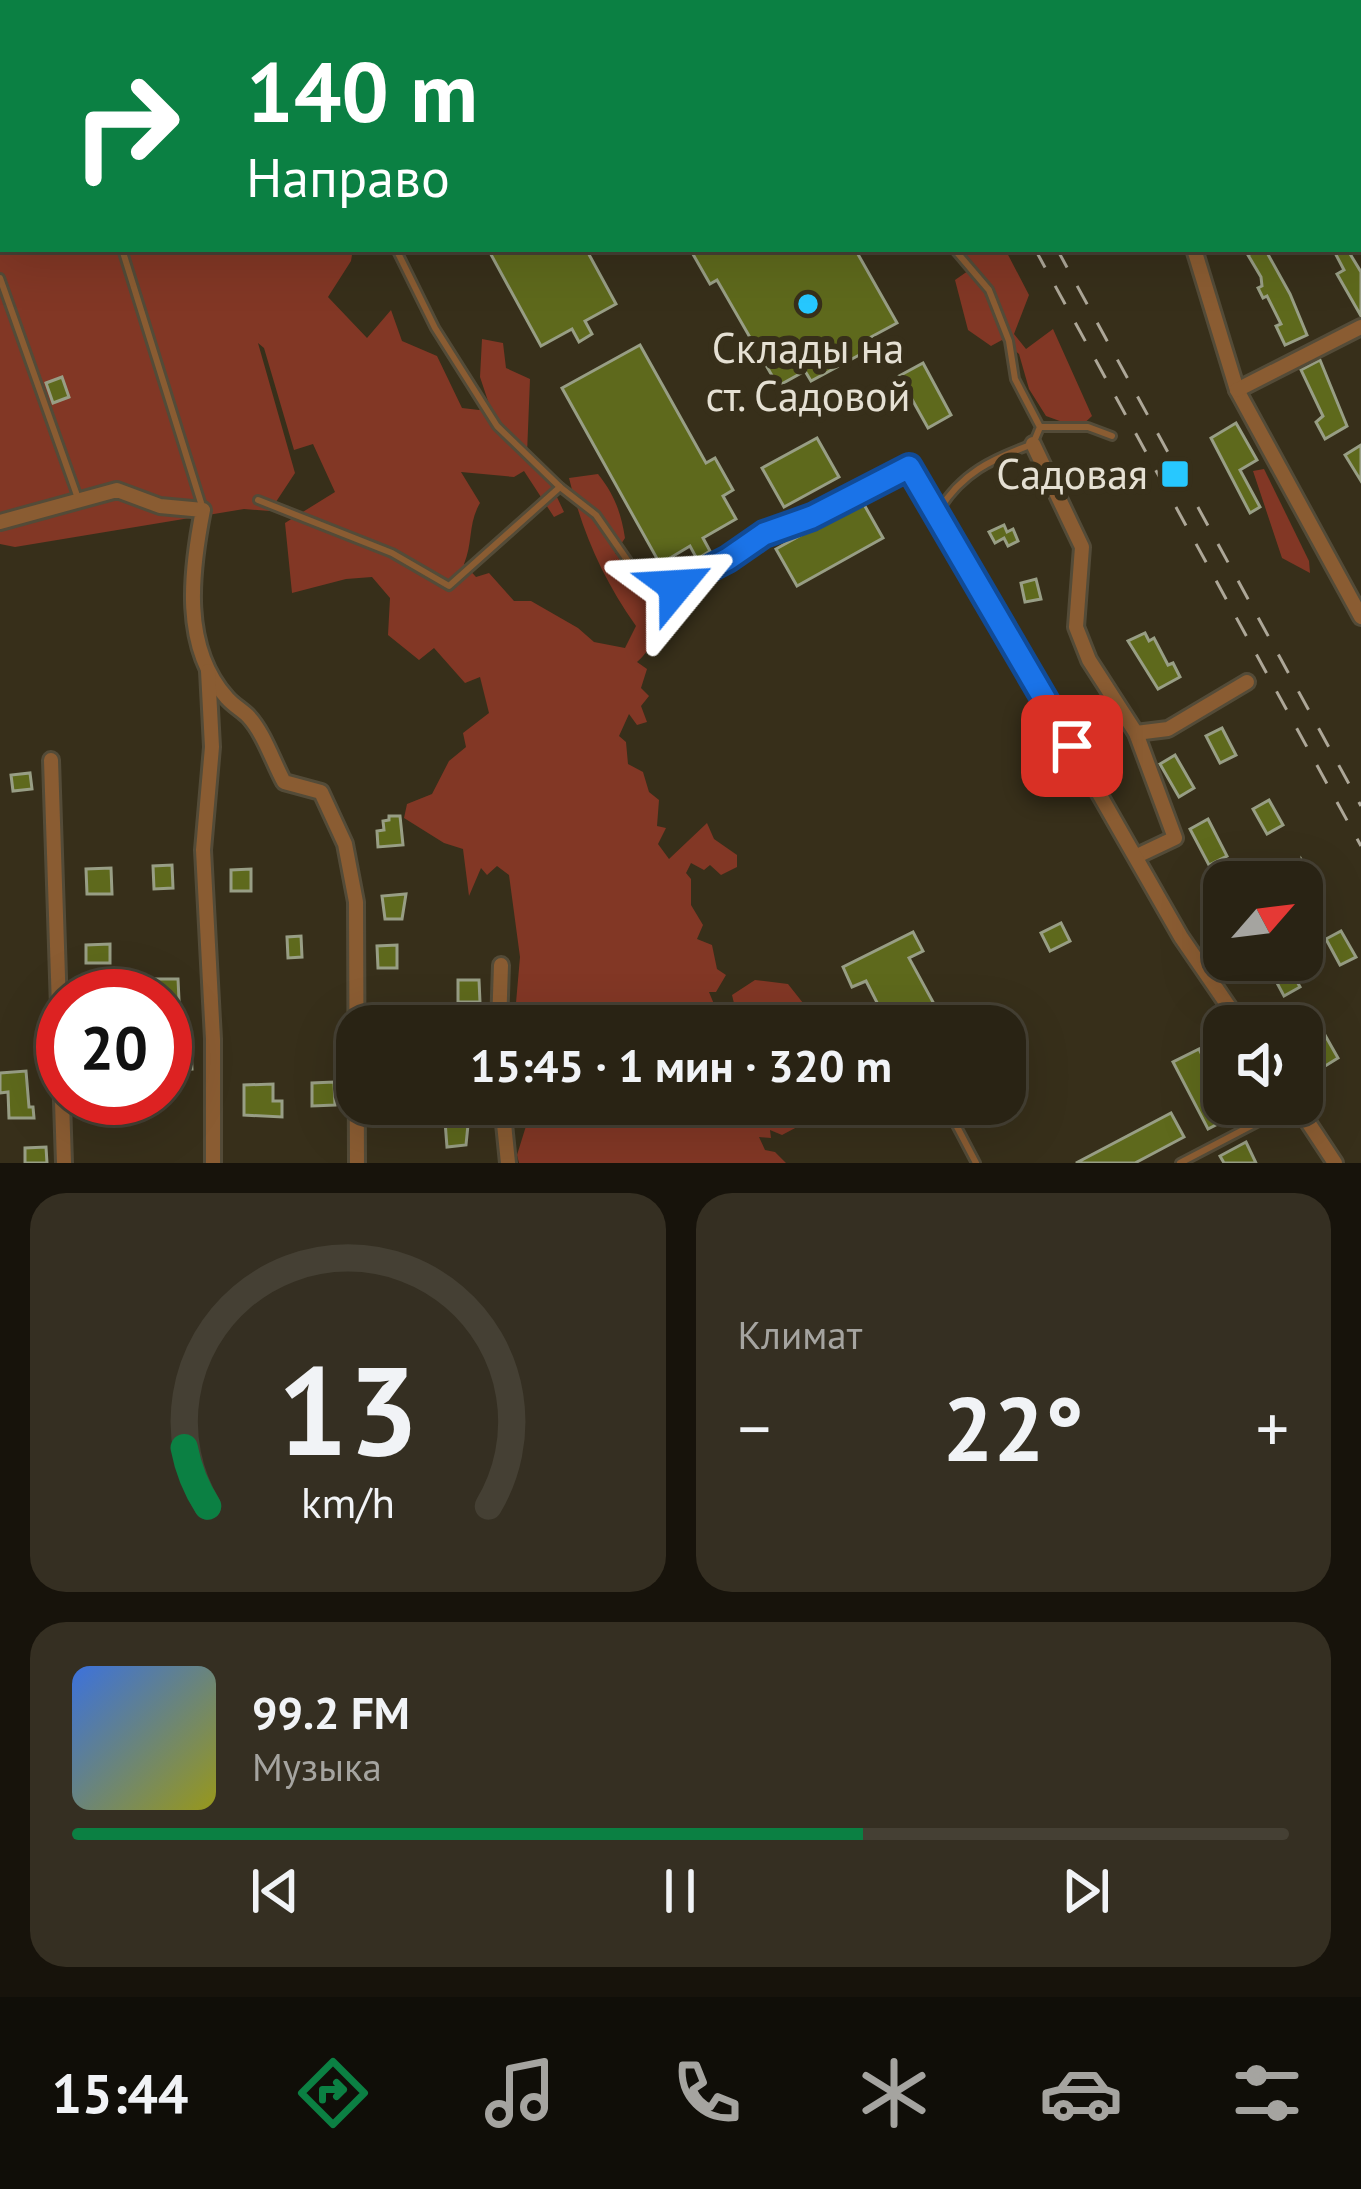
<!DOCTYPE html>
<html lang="ru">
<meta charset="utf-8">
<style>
body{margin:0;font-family:"PT Sans",sans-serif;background:#352f22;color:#f1f3f6;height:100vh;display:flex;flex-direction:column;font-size:45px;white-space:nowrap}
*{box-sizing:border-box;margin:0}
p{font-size:39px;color:#a5a4a0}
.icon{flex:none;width:66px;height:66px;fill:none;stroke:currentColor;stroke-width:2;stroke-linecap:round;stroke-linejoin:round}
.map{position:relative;height:1163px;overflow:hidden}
.panel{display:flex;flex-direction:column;gap:30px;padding:30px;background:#17130b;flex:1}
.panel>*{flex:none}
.guide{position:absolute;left:0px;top:0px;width:1362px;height:252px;box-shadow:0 12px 48px #0002,0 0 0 3px #454034;background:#0b8043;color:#fff;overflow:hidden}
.needle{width:78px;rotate:62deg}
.fabs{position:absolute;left:1203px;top:861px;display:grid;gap:24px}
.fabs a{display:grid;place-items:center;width:120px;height:120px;border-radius:24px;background:#292314;box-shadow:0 12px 48px #0002,0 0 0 3px #454034;font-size:60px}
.speed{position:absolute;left:36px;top:969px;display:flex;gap:24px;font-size:60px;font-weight:700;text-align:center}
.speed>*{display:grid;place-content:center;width:156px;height:156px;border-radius:50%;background:#292314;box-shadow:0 12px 48px #0002,0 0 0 3px #454034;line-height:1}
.speed .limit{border:18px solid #d22;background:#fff;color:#111}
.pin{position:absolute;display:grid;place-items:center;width:102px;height:102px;color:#fff;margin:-51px;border-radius:24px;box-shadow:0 6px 18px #0006}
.me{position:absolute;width:132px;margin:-66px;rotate:63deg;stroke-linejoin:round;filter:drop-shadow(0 0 9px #0008)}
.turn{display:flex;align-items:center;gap:42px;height:252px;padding:0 48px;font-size:54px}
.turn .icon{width:156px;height:156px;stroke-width:2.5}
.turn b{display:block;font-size:84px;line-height:102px}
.big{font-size:90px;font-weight:700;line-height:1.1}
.panel .widget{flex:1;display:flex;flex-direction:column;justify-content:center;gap:18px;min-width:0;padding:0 42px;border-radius:36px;background:#352f22}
.panel .dial{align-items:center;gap:0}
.dial svg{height:312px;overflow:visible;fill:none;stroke:#454034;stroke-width:7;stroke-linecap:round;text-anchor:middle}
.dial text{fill:#f1f3f6;stroke:none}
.song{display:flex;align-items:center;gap:36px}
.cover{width:144px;height:144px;border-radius:18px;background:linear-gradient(135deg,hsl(220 70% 55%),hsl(60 70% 35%))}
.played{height:12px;border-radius:6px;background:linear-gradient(90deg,#0b8043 65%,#454034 65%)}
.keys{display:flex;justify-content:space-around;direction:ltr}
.heat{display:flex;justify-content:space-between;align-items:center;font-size:66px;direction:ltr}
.panel .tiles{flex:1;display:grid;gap:30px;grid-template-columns:1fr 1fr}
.widget:last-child{grid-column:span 2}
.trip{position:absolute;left:336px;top:1005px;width:690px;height:120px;border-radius:36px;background:#292314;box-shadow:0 12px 48px #0002,0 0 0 3px #454034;font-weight:700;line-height:120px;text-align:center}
.menu{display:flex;height:192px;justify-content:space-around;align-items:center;background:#100e08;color:#a5a4a0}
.menu .icon{width:84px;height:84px}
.menu .selected{color:#0b8043}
.menu b{font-size:54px;color:#f1f3f6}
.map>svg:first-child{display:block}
.green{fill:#823725}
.building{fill:#5e691c;stroke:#989e85;stroke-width:3}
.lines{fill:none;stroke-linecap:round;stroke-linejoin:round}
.service-casing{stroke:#534b38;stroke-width:12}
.minor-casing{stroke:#534b38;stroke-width:20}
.service{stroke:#8a5c32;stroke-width:6}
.minor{stroke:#8a5c32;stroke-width:14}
.rail{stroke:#ada798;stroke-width:3;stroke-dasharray:21 21;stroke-linecap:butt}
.route-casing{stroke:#114b97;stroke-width:30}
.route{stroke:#1a73e8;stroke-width:21}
.poi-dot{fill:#27c8ff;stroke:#372f1a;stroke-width:4.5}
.labels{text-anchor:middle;stroke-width:12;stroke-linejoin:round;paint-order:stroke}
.poi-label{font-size:42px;fill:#e5e0d3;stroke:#372f1a}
</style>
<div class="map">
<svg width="1361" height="1163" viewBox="0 0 1361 1163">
<rect width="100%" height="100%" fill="#372f1a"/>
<g class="green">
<path d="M0 0 72 3H3V249H353L351 261 328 297 367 338 391 310 402 341 437 356 462 408 479 410 489 404 480 377 482 339 503 343 506 368 530 379 527 454 541 463 564 512 554 517 524 471 514 477 461 472 480 503C468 523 473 543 464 564L476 577 489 573 514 601H531L578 628 594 642 625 648 636 626C603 579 583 534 569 478L598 474C614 494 621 512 625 538L615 553 635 574 633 592 655 597C657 624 658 644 637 662L647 669 641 688 649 696 641 706 647 722 637 725 629 714 619 736 626 742 628 764 643 772 649 792 659 800 657 826 666 828 658 844 669 859 707 823 714 839 737 855V867L721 875 710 865 704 870 691 863 686 873 691 879V905L703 925 697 939 712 945 717 969 726 975 716 992H709L716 1009 725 1012 722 1020 739 1024 732 995 755 980 788 984 803 1003 812 1007 810 1021 820 1026H790L784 1016 771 1022 758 1016 757 1021 765 1026H514L520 957 509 875 497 866 487 875 481 868 469 896 463 849 444 843 404 818 407 804 432 794 449 761 466 747 463 733 489 713 480 677 465 683 434 648 419 660 388 635 390 598 372 577 346 579 292 593 285 523 335 492 313 444 294 450 264 348 258 343 295 473 270 511 244 509 15 547 0 544Z"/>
<polygon points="358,0 655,0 652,3"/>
<polygon points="962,249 1005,249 1029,295 1014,334 1026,349 1053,329 1092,416 1079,428 1046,416 1029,389 1019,354 1002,340 991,346 968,330 955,280 975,266"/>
<polygon points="1264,469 1309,561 1310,573 1282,558 1253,471"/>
<polygon points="515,1104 831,1104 831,1109 782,1135 770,1130 771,1138 759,1137 765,1150 775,1152 786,1163 519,1163 517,1155 526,1126"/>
</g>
<g class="building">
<polygon points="488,249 586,249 616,304 585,321 592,334 579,342 572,329 541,346"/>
<polygon points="690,249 855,249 897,323 871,337 876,346 811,381 805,371 778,386 717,280 710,284"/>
<polygon points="1260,249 1265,249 1290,294 1307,335 1285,345 1276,326 1281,324 1267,296 1263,298 1258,288 1262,286 1261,277 1248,255"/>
<polygon points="1333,249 1347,249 1361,272 1361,316 1337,274 1344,270"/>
<polygon points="640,345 706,463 715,458 733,490 723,496 736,519 703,538 710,551 697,559 690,546 660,564 562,388"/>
<polygon points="1320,360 1347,426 1325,439 1316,422 1323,416 1301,370"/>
<polygon points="923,363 951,415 928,428 899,376"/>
<polygon points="62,377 69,397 53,403 46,383"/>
<polygon points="1236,423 1257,460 1240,470 1260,507 1250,513 1211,438"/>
<polygon points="817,438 839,477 784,507 762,468"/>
<polygon points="1361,445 1361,481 1345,455"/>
<polygon points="862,501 883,538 797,586 776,549"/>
<polygon points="1004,525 1007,532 1013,529 1018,541 1008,546 1004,538 995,543 989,532"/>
<polygon points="1036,579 1041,599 1025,602 1021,583"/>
<polygon points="1145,633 1149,641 1154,638 1168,665 1173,663 1180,677 1158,689 1128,641"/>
<polygon points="1095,714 1102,728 1085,738 1077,724"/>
<polygon points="1222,728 1236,755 1220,763 1206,736"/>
<polygon points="1175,755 1194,788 1179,797 1160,764"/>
<polygon points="30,773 32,789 13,791 11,775"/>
<polygon points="1269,800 1283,825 1267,834 1253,809"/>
<polygon points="389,816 400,816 403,845 378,847 377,831 384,830 383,821 389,820"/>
<polygon points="1208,819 1227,856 1209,865 1190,829"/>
<polygon points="1302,861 1321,894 1305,903 1302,882 1293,882 1289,875 1302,867"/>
<polygon points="172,865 173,888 154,889 153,866"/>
<polygon points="111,868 112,894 87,894 86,869"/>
<polygon points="251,869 251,891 231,891 231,870"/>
<polygon points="406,894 402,919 385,919 382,896"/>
<polygon points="1061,923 1070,941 1050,951 1041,933"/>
<polygon points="1341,931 1356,957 1340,965 1326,939"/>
<polygon points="913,932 923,951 909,958 946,1026 889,1026 866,981 852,987 843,967"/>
<polygon points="301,936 302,957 288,958 287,937"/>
<polygon points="110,944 110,963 86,963 86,945"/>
<polygon points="397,945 397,968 378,968 377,946"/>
<polygon points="1279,960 1285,960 1300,987 1284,996 1268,966"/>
<polygon points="154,979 178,979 179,1000 155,996"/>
<polygon points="458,980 479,980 480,1002 458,1002"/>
<polygon points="1321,1028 1338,1058 1322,1068 1305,1037"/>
<polygon points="191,1048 192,1069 168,1070 167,1050"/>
<polygon points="1199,1049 1233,1116 1208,1129 1173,1062"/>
<polygon points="26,1071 29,1107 33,1107 34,1118 9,1118 8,1092 0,1093 0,1073"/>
<polygon points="334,1082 335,1105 312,1106 312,1083"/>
<polygon points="273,1084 273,1101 282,1101 282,1117 244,1115 244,1085"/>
<polygon points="1171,1113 1184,1137 1135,1163 1076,1163"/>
<polygon points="463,1119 464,1125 468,1125 466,1145 447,1147 445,1121"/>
<polygon points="1246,1142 1256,1163 1224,1163 1220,1156"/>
<polygon points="46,1147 47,1163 25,1163 25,1148"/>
</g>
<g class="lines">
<g class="service-casing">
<g id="service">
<polyline points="95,0 111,3"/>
<polyline points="829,0 831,3"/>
<polyline points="46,3 47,0"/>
<polyline points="626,3 631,0"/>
<polyline points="1359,78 1361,76"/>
<polyline points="122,249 202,506"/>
<path d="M396 249 435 328 497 426 560 487 596 515 641 580 675 586 728 559 763 534 812 517 909 468 938 512C961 473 992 459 1033 444L1040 427 1015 379 1009 341 989 290 954 249"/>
<polyline points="0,278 79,501"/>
<polyline points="1040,427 1088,427 1112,436"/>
<polyline points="258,500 392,553 449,586 560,487"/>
<polyline points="945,1104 976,1163"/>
<polyline points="1180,1163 1293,1104"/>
</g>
</g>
<g class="minor-casing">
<g id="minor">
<polyline points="1085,0 1087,3"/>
<polyline points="1250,0 1251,3"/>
<polyline points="1359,218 1361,221"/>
<polyline points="1194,249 1237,390 1361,617"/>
<polyline points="1237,390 1361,327"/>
<polyline points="1033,444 1082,547 1076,627 1089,660 1136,733 1175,838 1137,856"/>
<polyline points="938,512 1181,937 1242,1026"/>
<path d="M0 522 117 490 160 506 203 510C191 571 181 647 227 698 233 705 242 710 248 716 264 733 273 762 284 782L321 792 345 844 356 902 357 1163"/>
<polyline points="208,671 212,747 203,850 213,1039 213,1163"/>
<polyline points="1136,733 1168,729 1247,682"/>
<polyline points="51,760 64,1163"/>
<polyline points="499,1026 501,965"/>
<polyline points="502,1104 508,1163"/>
<polyline points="1296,1104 1335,1163"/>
</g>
</g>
<use href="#service" class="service"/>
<use href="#minor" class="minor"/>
<g class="rail">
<polyline points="899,0 901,3"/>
<polyline points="921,0 922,3"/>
<polyline points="1035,249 1361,846"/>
<polyline points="1057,249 1361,806"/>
</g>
</g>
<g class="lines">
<g class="route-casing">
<polyline id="route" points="676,586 728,559 764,534 812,517 909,467 1072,746"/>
</g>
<use href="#route" class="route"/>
</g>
<g class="poi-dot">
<circle cx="808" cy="304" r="12"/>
<rect x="1160" y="459" width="30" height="30" rx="6"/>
</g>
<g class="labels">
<g class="poi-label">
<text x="808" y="363">Склады на<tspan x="808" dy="48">ст. Садовой</tspan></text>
<text x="1148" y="489" text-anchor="end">Садовая</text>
</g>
</g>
</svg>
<div class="fabs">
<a><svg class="needle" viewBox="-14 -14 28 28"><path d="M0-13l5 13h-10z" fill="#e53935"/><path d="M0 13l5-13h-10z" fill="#a5a4a0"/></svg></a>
<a><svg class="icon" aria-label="sound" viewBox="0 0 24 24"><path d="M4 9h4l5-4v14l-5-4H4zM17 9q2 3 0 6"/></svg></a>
</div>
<div class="speed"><div class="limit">20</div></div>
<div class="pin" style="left:1072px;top:746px;background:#d93025"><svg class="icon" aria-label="arrive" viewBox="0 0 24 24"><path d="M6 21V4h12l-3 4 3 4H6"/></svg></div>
<svg class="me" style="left:676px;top:586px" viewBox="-20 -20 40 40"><path d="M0-17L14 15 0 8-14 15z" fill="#1a73e8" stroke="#fff" stroke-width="4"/></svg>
<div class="trip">15:45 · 1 мин · 320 m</div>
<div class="guide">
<div class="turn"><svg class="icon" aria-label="right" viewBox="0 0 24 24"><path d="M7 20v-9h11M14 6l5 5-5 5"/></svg><div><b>140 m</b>Направо</div></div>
</div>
</div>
<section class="panel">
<div class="tiles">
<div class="widget dial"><svg viewBox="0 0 100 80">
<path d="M14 69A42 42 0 1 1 86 69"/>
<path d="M14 69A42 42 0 0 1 8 54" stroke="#0b8043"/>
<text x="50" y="56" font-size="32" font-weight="700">13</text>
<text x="50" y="72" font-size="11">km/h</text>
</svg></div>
<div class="widget"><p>Климат</p>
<div class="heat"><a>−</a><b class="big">22°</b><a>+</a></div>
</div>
<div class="widget">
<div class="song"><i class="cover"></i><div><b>99.2 FM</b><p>Музыка</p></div></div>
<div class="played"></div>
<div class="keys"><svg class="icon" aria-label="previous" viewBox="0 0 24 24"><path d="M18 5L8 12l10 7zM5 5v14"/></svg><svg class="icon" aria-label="pause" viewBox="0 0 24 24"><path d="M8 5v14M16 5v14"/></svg><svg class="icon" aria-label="next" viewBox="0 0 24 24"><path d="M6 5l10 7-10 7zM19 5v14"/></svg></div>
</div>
</div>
</section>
<nav class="menu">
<b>15:44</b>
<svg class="icon selected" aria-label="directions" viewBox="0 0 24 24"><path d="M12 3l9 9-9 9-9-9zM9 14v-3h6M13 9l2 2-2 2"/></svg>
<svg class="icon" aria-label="music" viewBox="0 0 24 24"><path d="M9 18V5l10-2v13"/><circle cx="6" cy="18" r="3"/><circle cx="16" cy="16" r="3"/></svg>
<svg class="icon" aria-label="phone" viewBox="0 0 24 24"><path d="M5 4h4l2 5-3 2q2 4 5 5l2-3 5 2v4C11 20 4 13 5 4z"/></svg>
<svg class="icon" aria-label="climate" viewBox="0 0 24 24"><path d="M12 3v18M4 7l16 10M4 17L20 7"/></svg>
<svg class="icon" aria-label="car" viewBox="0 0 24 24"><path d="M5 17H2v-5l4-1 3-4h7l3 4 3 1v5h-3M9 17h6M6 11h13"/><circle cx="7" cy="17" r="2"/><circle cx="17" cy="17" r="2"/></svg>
<svg class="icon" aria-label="filters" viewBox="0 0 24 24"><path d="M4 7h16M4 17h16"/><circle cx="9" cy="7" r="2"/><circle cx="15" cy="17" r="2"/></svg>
</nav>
